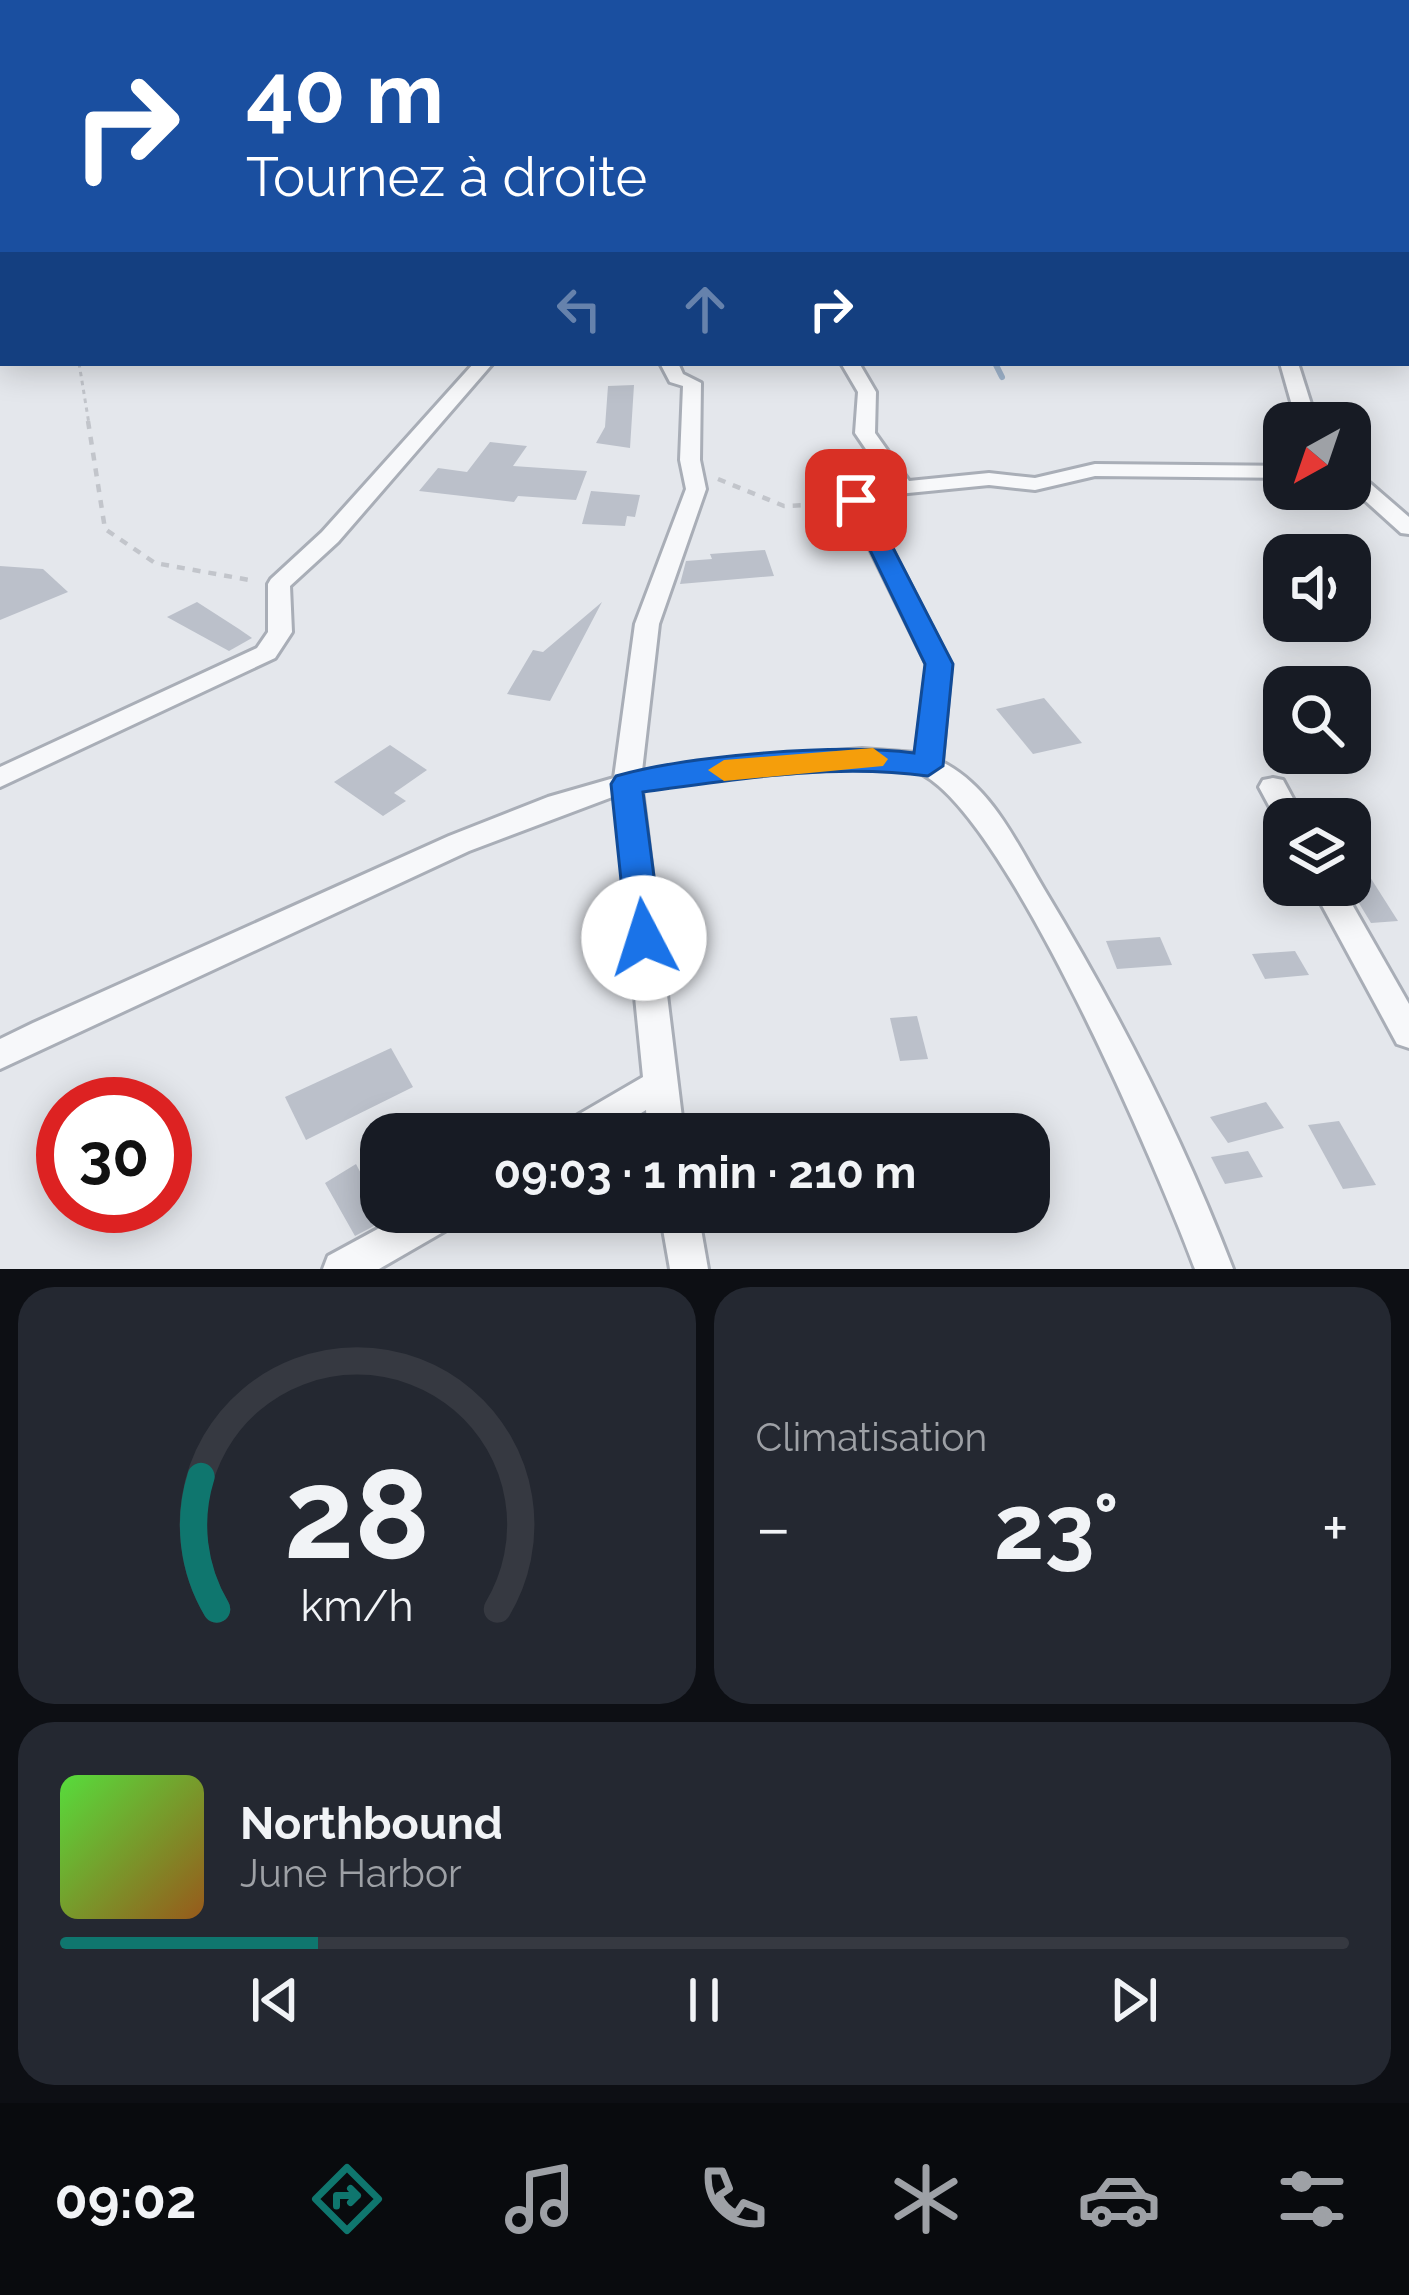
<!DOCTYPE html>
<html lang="fr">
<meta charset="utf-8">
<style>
body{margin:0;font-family:Raleway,sans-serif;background:#242831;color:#f1f3f6;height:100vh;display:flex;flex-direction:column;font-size:45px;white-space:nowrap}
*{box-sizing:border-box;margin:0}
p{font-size:39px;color:#9ea1a6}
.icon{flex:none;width:66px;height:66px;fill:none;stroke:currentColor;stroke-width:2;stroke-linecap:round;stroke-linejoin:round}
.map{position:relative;height:1269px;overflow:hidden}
.drawer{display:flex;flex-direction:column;gap:18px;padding:18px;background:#0d0f14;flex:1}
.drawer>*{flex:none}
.banner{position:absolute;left:0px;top:0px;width:1410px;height:366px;box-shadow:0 6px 30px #0003;background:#1a4fa0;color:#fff;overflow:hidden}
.needle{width:78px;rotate:220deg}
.fabs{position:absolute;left:1263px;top:402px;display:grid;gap:24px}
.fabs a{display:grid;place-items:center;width:108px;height:108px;border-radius:24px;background:#171b24;box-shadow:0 6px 30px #0003;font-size:60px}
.speed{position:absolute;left:36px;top:1077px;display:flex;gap:24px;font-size:60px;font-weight:700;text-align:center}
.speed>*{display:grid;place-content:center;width:156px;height:156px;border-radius:50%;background:#171b24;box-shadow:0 6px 30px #0003;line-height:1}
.speed .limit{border:18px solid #d22;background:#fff;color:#111}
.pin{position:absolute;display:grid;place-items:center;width:102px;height:102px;color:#fff;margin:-51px;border-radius:24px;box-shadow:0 6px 18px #0006}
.me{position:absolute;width:132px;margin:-66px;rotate:355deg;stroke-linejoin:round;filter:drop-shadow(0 0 9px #0008)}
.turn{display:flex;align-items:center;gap:42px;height:252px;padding:0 48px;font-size:54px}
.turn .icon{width:156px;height:156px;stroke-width:2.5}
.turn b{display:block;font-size:84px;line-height:102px}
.lanes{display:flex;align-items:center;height:114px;padding:0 48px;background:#0003;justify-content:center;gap:60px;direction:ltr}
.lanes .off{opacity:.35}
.big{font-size:90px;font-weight:700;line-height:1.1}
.drawer .card{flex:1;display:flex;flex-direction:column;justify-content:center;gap:18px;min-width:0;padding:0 42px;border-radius:36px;background:#242831}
.drawer .dial{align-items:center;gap:0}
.dial svg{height:312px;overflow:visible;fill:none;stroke:#363941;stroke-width:7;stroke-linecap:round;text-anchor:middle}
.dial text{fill:#f1f3f6;stroke:none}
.song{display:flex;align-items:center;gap:36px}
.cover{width:144px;height:144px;border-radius:18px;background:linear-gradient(135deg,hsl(110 70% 55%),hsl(30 70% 35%))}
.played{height:12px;border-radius:6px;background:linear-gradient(90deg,#0f766e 20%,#363941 20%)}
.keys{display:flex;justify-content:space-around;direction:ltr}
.heat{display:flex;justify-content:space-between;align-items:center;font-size:66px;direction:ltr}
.drawer .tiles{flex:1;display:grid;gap:18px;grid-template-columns:1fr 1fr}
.card:last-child{grid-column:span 2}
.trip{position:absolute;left:360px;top:1113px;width:690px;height:120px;border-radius:36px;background:#171b24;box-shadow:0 6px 30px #0003;font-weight:700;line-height:120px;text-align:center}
.menu{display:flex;height:192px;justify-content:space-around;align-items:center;background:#090b0e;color:#9ea1a6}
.menu .icon{width:84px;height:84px}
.menu .active{color:#0f766e}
.menu b{font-size:54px;color:#f1f3f6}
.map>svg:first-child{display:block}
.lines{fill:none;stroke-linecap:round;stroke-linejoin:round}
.stream-far1{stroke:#9fb4cc;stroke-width:4.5}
.stream{stroke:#9fb4cc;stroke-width:6}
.building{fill:#bbc0ca}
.street-casing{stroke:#a9aeb7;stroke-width:6}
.path-far1{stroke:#c2c5cb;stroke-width:3;stroke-dasharray:4.5 4.5;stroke-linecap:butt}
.path{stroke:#c2c5cb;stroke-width:4.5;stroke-dasharray:8 8;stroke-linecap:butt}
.street{fill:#f7f8fa;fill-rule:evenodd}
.route{fill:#1a73e8;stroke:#114b97;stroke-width:3}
.slow{fill:#f59e0b}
</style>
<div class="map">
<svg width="1409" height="1269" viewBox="0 0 1409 1269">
<rect width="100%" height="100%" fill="#e4e7ec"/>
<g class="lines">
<polyline class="stream-far1" points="1368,0 1381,3"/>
<polyline class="stream" points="995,363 1002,377"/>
</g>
<g class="building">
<polygon points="634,385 630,448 596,443 605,427 608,386"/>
<polygon points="490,442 527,446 513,466 587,471 576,500 518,496 514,502 419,491 438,468 467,472"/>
<polygon points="591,491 640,495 635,517 627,516 625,526 582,524"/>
<polygon points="765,550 774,576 680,584 686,561 712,559 710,554"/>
<polygon points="0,566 43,569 68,592 0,620"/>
<polygon points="197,602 239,629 252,638 229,651 167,617"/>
<polygon points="602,602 550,701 507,694 533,650 543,652"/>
<polygon points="1044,698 1082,743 1033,754 996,709"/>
<polygon points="390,745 427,770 394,793 406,801 383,816 334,782"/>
<polygon points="1370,877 1398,921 1371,923 1348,885 1350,878"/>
<polygon points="1160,937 1172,965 1117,969 1106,941"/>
<polygon points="1295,951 1309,975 1265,979 1252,954"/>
<polygon points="917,1016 928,1059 900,1061 890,1018"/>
<polygon points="391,1048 413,1087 306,1140 285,1097"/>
<polygon points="1266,1102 1284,1128 1228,1143 1210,1117"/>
<polygon points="1339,1121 1376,1185 1343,1189 1308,1125"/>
<polygon points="1248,1151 1263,1177 1225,1184 1211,1157"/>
<polygon points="356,1164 381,1212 389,1218 355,1236 325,1183"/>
</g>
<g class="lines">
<g class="street-casing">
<g id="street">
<polygon points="38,0 48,0 37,3"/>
<polygon points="1123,0 1133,0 1134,3 1124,3"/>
<rect x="1407" y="173" width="2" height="9"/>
<polygon points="3,188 3,196 0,197 0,189"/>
<rect x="0" y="233" width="3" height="8"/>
<polygon points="474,363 493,363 338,542 290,586 292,632 275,658 0,787 0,767 257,648 268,632 268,584 271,579 322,532"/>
<path d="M660 363H678L683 374 701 383 700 460 706 489 659 624 642 771 720 760 862 749 916 753 927 665 868 545 859 514 846 500 849 496 889 483 855 433 858 392 841 363H859L876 392 875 433 909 481 989 473 1035 478 1095 464 1284 466V478L1095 476 1035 490 989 485 898 494 871 502 880 512 890 545 951 665 942 762C992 787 1017 844 1044 889 1118 1011 1182 1136 1233 1269H1195C1160 1175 1002 801 915 771 887 762 853 768 824 770 763 775 702 777 642 790L684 1134H648L646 1110 607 1134H558L564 1123 643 1077 615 796 469 851 0 1069V1039L33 1023 449 836 548 797 614 778 635 624 686 489 680 460 683 386 670 382Z"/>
<polygon points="1280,363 1298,363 1317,423 1297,423"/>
<polygon points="1350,470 1357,472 1409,517 1409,534 1401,533 1350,487"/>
<polygon points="1273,778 1283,780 1304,819 1284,819 1284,827 1280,826 1259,787 1263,780"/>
<polygon points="1311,885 1341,885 1409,1004 1409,1048 1397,1044"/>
<polygon points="409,1212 463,1212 457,1224 379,1269 323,1269 328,1256"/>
<polygon points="660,1212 698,1212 708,1269 670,1269"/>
</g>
</g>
<g class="path-far1">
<polyline points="539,0 544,3"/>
<polyline points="436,3 485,0"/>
<polyline points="79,363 89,424"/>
</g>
<g class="path">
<polyline points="88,421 105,529 155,563 255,581"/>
<polyline points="718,479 784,506 833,504"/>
</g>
<use href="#street" class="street"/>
</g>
<path class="route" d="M856 493 881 512 891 544 953 664 943 766 928 776C833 763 738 779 643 792L662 938 657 948 644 952 632 948 627 938 611 784 616 776C690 755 838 743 914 753L925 664 867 544 858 515 845 500Z"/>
<polygon class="slow" points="873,748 888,759 883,766 724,781 708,770 724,760"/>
</svg>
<div class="fabs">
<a><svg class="needle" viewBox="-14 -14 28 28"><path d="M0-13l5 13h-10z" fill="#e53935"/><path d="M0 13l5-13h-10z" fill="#9ea1a6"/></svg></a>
<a><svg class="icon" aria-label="sound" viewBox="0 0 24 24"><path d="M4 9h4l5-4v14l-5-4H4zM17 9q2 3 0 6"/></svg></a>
<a><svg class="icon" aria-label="search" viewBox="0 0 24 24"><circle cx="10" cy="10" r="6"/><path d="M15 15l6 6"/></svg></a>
<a><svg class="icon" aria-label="layers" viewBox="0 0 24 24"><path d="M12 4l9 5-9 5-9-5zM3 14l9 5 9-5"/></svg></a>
</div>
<div class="speed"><div class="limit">30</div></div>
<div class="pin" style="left:856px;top:500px;background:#d93025"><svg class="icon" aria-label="arrive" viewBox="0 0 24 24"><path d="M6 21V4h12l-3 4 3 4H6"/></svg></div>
<svg class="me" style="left:644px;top:938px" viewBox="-20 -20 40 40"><circle r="19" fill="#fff"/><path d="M0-13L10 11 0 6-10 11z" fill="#1a73e8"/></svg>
<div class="trip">09:03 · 1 min · 210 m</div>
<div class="banner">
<div class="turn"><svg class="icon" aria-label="right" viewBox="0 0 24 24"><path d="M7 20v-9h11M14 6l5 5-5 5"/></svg><div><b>40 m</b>Tournez à droite</div></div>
<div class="lanes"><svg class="icon off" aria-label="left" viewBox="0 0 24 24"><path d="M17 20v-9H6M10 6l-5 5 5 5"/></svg><svg class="icon off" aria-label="ahead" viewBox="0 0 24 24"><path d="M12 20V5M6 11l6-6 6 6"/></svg><svg class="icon" aria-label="right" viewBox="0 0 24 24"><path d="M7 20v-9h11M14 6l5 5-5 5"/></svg></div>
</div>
</div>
<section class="drawer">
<div class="tiles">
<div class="card dial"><svg viewBox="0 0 100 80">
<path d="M14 69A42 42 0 1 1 86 69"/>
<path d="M14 69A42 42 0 0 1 10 35" stroke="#0f766e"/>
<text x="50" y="56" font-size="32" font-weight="700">28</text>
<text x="50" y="72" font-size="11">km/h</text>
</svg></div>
<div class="card"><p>Climatisation</p>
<div class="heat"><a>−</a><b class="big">23°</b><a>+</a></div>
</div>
<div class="card">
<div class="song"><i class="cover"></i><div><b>Northbound</b><p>June Harbor</p></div></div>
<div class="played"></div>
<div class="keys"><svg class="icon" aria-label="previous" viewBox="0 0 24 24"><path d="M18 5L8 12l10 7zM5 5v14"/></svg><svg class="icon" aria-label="pause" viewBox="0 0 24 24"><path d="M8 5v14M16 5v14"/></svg><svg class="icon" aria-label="next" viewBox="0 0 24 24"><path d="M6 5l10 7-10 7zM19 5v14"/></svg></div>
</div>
</div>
</section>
<nav class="menu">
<b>09:02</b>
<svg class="icon active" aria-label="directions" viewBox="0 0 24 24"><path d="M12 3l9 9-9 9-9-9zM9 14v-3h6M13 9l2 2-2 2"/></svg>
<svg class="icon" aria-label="music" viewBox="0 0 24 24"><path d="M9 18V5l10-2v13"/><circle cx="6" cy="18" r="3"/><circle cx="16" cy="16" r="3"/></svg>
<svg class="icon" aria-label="phone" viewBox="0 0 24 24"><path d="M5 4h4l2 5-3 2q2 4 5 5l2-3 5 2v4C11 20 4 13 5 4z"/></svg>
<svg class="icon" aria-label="climate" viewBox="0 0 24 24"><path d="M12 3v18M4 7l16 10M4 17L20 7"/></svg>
<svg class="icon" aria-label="car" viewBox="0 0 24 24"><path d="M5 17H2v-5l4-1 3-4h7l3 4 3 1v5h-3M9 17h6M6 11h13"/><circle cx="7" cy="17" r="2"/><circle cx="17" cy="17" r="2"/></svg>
<svg class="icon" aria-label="filters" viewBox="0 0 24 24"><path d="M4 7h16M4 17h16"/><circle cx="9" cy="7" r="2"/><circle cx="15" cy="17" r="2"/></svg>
</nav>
